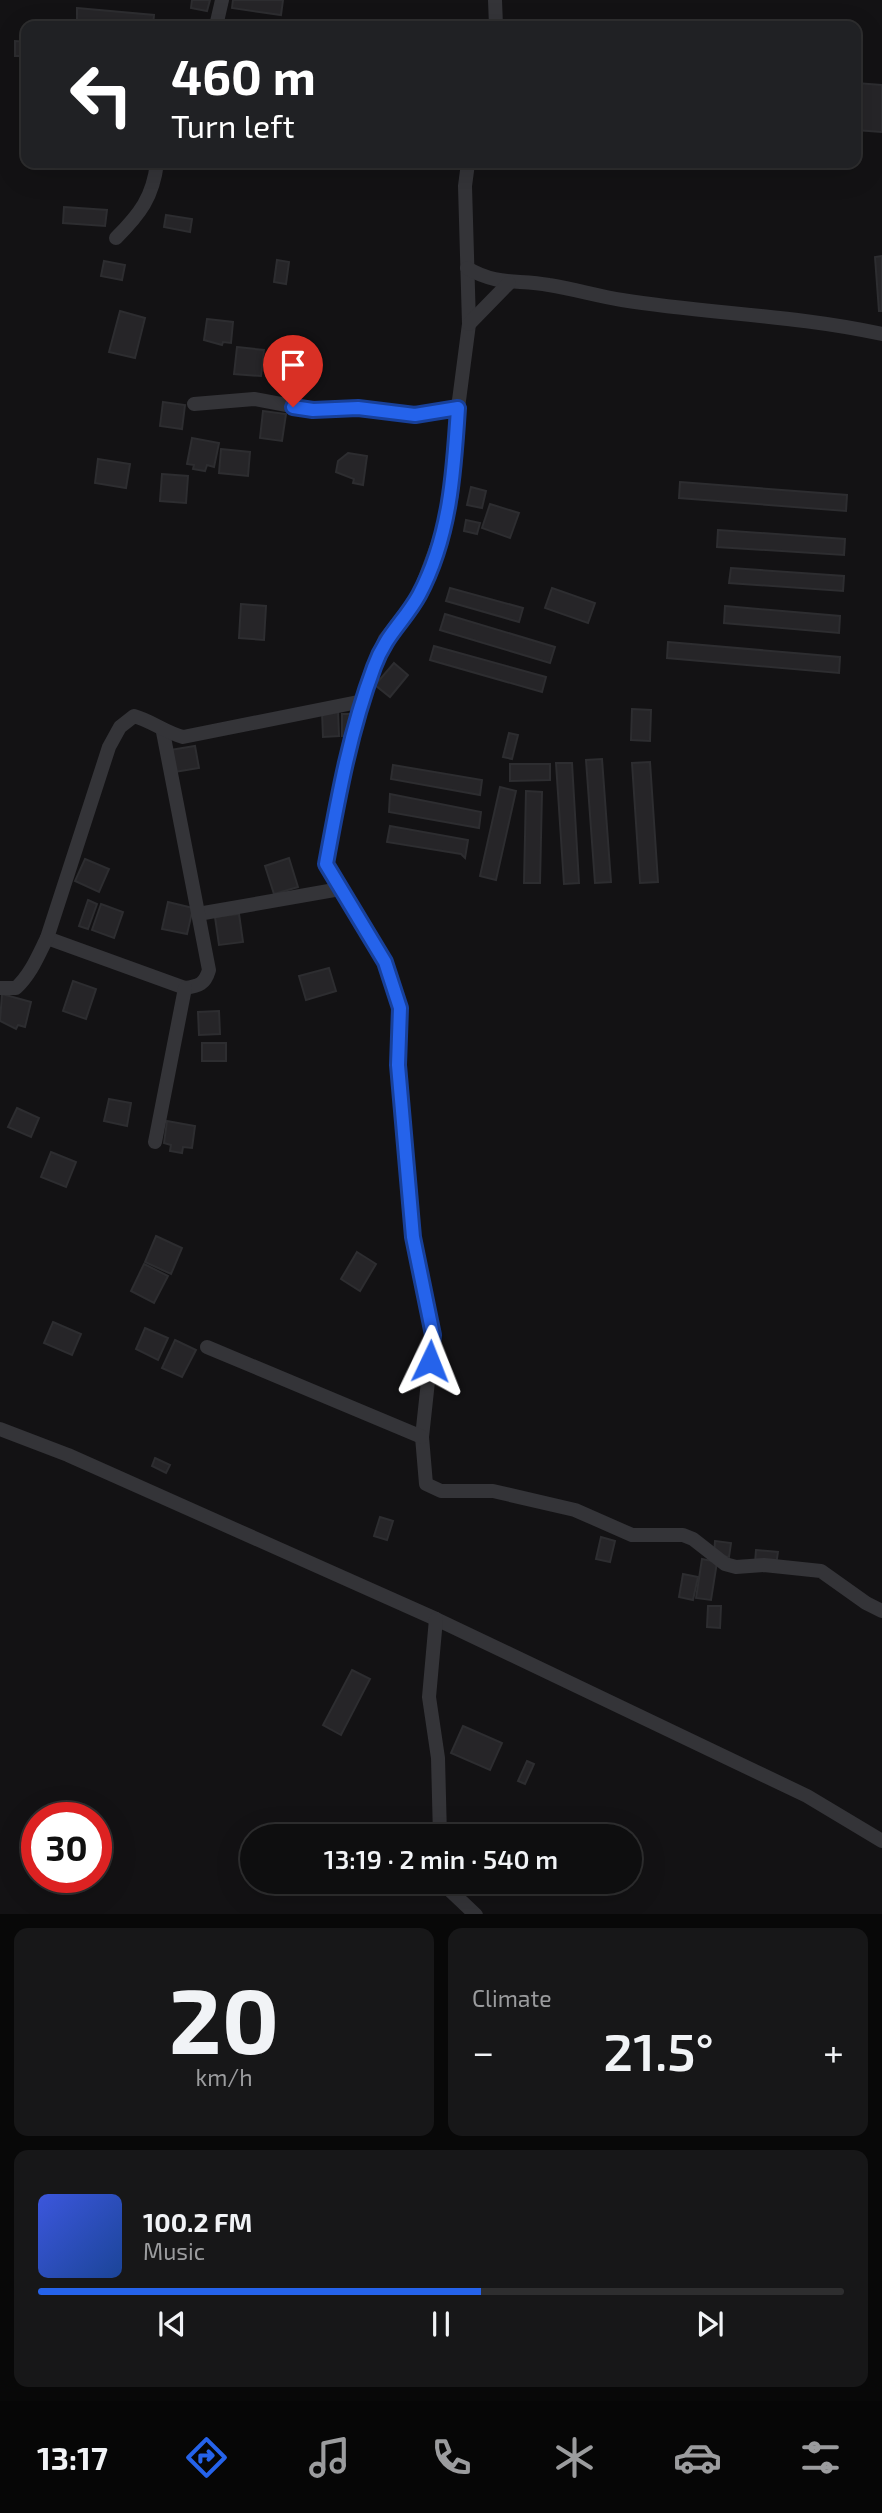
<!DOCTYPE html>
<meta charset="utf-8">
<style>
body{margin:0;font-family:"Exo 2",sans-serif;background:#171718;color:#f1f3f6;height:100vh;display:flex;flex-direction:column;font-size:26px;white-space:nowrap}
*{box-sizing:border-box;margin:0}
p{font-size:23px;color:#9b9c9e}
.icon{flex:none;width:38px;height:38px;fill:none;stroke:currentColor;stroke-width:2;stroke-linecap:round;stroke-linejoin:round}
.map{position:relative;height:1914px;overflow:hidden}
.drawer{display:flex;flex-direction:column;gap:14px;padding:14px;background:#080808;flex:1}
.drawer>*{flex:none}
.top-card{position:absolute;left:21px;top:21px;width:840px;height:147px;border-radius:14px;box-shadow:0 7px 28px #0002,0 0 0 2px #2e2e2f;background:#202124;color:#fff;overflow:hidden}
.speed{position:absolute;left:21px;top:1802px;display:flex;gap:14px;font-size:35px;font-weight:700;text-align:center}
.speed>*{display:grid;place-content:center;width:91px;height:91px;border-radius:50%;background:#0e0e0f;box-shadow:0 7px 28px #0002,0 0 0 2px #2e2e2f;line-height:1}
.speed .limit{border:10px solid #d22;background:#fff;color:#111}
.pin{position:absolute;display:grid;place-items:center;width:60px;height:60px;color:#fff;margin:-72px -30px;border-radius:50% 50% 50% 0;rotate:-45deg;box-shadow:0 0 7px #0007}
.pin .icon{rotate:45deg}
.me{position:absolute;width:77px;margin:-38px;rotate:2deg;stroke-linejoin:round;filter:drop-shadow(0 0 5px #0008)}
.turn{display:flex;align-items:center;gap:24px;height:147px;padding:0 35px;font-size:32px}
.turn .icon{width:91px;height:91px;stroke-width:2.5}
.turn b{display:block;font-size:49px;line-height:60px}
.big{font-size:52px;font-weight:600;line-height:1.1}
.drawer .tile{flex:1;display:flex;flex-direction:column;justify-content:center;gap:10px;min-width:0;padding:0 24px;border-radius:14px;background:#171718}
.drawer .dial{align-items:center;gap:0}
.dial b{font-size:91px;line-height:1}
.song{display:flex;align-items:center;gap:21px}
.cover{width:84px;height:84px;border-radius:10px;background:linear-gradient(135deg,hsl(230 70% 55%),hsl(220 70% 35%))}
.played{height:7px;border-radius:4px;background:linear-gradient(90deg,#2563eb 55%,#2e2e2f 55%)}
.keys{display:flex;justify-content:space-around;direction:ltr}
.heat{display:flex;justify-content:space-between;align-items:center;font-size:38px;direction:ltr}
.drawer .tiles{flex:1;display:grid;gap:14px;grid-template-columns:1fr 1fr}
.tile:last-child{grid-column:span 2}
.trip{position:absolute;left:240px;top:1824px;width:402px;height:70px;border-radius:35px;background:#0e0e0f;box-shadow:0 7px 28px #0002,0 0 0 2px #2e2e2f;font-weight:600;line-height:70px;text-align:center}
.tabs{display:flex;height:112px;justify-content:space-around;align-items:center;background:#060606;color:#9b9c9e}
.tabs .icon{width:49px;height:49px}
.tabs .on{color:#2563eb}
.tabs b{font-size:32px;color:#f1f3f6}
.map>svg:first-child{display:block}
.building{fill:#262528;stroke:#2d2d30;stroke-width:2}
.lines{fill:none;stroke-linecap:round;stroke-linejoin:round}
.street{stroke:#343438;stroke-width:14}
.route-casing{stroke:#184099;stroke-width:18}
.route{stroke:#2563eb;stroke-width:12}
</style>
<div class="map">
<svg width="882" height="1915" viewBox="0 0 882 1915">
<rect width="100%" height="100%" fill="#131214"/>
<g class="building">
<polygon points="192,0 210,0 207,11 191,8"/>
<polygon points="233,0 283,0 281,15 232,8"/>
<polygon points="77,8 154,15 153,26 77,24"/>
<polygon points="15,41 26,42 26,56 15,56"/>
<polygon points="856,83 882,85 882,132 856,130"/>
<polygon points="64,207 107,210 105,226 63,223"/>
<polygon points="166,215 192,219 190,232 164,227"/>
<polygon points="882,256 882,311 879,311 875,257"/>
<polygon points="277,260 289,262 286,284 274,282"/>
<polygon points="104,261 125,265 122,280 101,276"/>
<polygon points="120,311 145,318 135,358 109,352"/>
<polygon points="207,319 233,322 231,343 223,342 222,345 204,340"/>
<polygon points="237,347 264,350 261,376 234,374"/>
<polygon points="163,402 185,405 182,429 160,426"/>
<polygon points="263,411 286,414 282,441 260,438"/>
<polygon points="192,438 219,443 214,467 207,465 205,471 193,469 194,465 187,464"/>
<polygon points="221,449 250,452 248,476 219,473"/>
<polygon points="348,453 367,456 363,485 353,483 354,479 336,472 338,461"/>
<polygon points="98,459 130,464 126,488 95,483"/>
<polygon points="162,474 188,476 186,503 160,501"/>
<polygon points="680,482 847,495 846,511 679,498"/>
<polygon points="471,487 486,491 482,508 467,505"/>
<polygon points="490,504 519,513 510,538 482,528"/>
<polygon points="466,520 480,523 477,534 464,531"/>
<polygon points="718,530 845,539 844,555 717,547"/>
<polygon points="731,568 844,576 843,591 729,583"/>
<polygon points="450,588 523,608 519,622 446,601"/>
<polygon points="552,588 595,603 588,623 545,608"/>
<polygon points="241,604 266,606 264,640 239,638"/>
<polygon points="725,606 840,616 839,633 724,623"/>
<polygon points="445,614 555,647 550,663 440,630"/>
<polygon points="668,642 840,657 839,673 667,658"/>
<polygon points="434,646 546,677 542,692 430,660"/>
<polygon points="394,663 408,675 390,697 375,685"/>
<polygon points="632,709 651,710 650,741 631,740"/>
<polygon points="338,711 339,736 323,737 322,712"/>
<rect x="342" y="714" width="9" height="22"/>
<polygon points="509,733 518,735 512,759 503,757"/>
<polygon points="195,746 199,768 174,772 170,750"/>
<polygon points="602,759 611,882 595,883 586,760"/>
<polygon points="650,762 658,882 640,883 632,763"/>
<polygon points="556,763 572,763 579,883 564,884"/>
<polygon points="510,764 550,764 550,780 510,781"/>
<polygon points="393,765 482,780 480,795 391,779"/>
<polygon points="500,787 516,791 496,880 480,876"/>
<polygon points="526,791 542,792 540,883 524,883"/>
<polygon points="390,794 481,812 479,828 389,812"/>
<polygon points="390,826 468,840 465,858 461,854 387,842"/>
<polygon points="289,858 298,887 274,894 265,866"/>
<polygon points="85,859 109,869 99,892 75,881"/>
<polygon points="88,900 97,904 88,929 79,926"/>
<polygon points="168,902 193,908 187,934 162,929"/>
<polygon points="101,904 123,912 114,938 92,930"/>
<polygon points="239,914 243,942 219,945 215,917"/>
<polygon points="329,968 336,991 306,1000 299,976"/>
<polygon points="73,981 96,989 86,1019 63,1011"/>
<polygon points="2,994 31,1002 25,1027 18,1025 16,1029 0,1021"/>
<polygon points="219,1011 220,1034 199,1035 198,1012"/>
<rect x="202" y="1043" width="24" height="18"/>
<polygon points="109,1099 131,1103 127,1126 104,1121"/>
<polygon points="17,1108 39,1118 31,1137 8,1127"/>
<polygon points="167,1121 195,1126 192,1148 183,1147 182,1153 170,1151 171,1145 164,1143"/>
<polygon points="51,1152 76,1162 66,1187 41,1177"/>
<polygon points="156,1236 182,1248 171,1274 145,1262"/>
<polygon points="357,1252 376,1264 360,1291 341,1279"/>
<polygon points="144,1264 168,1276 154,1303 131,1291"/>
<polygon points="53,1322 81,1334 72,1355 44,1343"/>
<polygon points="145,1328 168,1338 158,1360 136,1349"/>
<polygon points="175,1340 196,1350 182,1377 162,1368"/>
<polygon points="155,1458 170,1465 166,1473 152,1466"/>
<polygon points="380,1517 393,1521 387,1540 374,1536"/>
<polygon points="601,1537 615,1541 610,1562 596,1559"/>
<polygon points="715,1541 731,1543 729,1557 714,1555"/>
<polygon points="756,1550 778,1552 776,1565 755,1563"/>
<polygon points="702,1559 717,1562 711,1600 696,1598"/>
<polygon points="683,1574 698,1577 693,1600 679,1597"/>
<polygon points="708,1606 721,1606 720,1628 707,1627"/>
<polygon points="352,1670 370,1679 341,1735 323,1725"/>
<polygon points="463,1726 502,1743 490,1770 451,1753"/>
<polygon points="527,1761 534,1764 525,1784 518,1781"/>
</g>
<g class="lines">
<g class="street">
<polyline points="495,0 496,26"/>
<polyline points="216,26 222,0"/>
<polyline points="468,163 465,186 469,324 458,408 452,494 444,527 418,597 385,639 373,668 345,762 326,864 385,962 400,1008 399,1065 413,1237 433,1335 422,1437 426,1484 441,1491 493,1491 575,1510 632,1535 683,1535 693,1539 725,1564 736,1567 764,1565 821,1571 866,1603 882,1611"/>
<path d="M116 238C140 214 153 197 157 163"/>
<path d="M467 268C498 286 517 279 549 285 574 289 598 296 622 300 709 314 796 315 882 334"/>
<polyline points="469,324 509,283"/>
<polyline points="194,404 254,399 313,410 358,408 415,415 458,408"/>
<polyline points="198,914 340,889"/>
<path d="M47 938 185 988C199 986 205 984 209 970L163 732"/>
<path d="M0 988H16C31 974 38 956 47 938L109 747 120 727 134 716C152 721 164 732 183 737L363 701"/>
<polyline points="155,1142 185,988"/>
<polyline points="207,1347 422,1437"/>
<polyline points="0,1429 68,1455 436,1619 807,1796 882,1841"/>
<polyline points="436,1619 429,1697 438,1758 440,1836"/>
<polyline points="440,1881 476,1915"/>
</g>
</g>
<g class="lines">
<g class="route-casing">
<path id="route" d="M293 407 313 410 358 408 415 415 458 408C454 472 450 537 419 595 404 622 386 634 374 667 350 731 338 798 326 864L385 962 400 1008 398 1065 413 1237 433 1335 430 1361"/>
</g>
<use href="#route" class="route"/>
</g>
</svg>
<div class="speed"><div class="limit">30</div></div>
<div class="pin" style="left:293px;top:407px;background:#d93025"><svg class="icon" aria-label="arrive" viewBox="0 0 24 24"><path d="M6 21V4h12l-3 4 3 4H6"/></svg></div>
<svg class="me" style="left:430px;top:1361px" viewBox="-20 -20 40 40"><path d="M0-17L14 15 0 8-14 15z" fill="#2563eb" stroke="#fff" stroke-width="4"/></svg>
<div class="trip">13:19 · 2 min · 540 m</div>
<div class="top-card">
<div class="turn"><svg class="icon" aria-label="left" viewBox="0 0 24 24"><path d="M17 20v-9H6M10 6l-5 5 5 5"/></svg><div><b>460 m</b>Turn left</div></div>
</div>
</div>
<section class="drawer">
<div class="tiles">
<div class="tile dial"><b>20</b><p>km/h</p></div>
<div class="tile"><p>Climate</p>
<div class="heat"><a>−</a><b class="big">21.5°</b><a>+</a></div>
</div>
<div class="tile">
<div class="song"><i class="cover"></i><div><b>100.2 FM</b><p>Music</p></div></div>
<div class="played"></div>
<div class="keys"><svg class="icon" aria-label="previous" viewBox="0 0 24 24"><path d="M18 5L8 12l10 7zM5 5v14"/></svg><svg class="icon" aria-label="pause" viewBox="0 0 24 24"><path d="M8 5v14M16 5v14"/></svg><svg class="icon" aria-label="next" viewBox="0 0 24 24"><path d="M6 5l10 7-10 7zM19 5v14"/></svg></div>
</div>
</div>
</section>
<nav class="tabs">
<b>13:17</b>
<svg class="icon on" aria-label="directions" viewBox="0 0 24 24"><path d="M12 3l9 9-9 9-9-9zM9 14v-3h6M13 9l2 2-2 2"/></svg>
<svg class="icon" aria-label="music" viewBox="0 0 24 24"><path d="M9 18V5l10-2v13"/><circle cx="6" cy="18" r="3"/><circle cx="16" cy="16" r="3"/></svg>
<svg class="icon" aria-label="phone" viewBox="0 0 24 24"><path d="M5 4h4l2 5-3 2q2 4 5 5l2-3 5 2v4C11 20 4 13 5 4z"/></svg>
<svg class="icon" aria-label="climate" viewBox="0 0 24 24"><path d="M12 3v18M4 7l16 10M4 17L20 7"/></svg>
<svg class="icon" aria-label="car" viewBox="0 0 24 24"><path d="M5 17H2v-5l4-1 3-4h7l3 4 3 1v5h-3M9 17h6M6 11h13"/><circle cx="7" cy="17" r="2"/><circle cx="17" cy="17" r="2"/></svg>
<svg class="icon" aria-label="filters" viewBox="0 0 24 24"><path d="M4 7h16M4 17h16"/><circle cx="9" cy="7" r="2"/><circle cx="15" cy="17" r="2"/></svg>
</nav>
